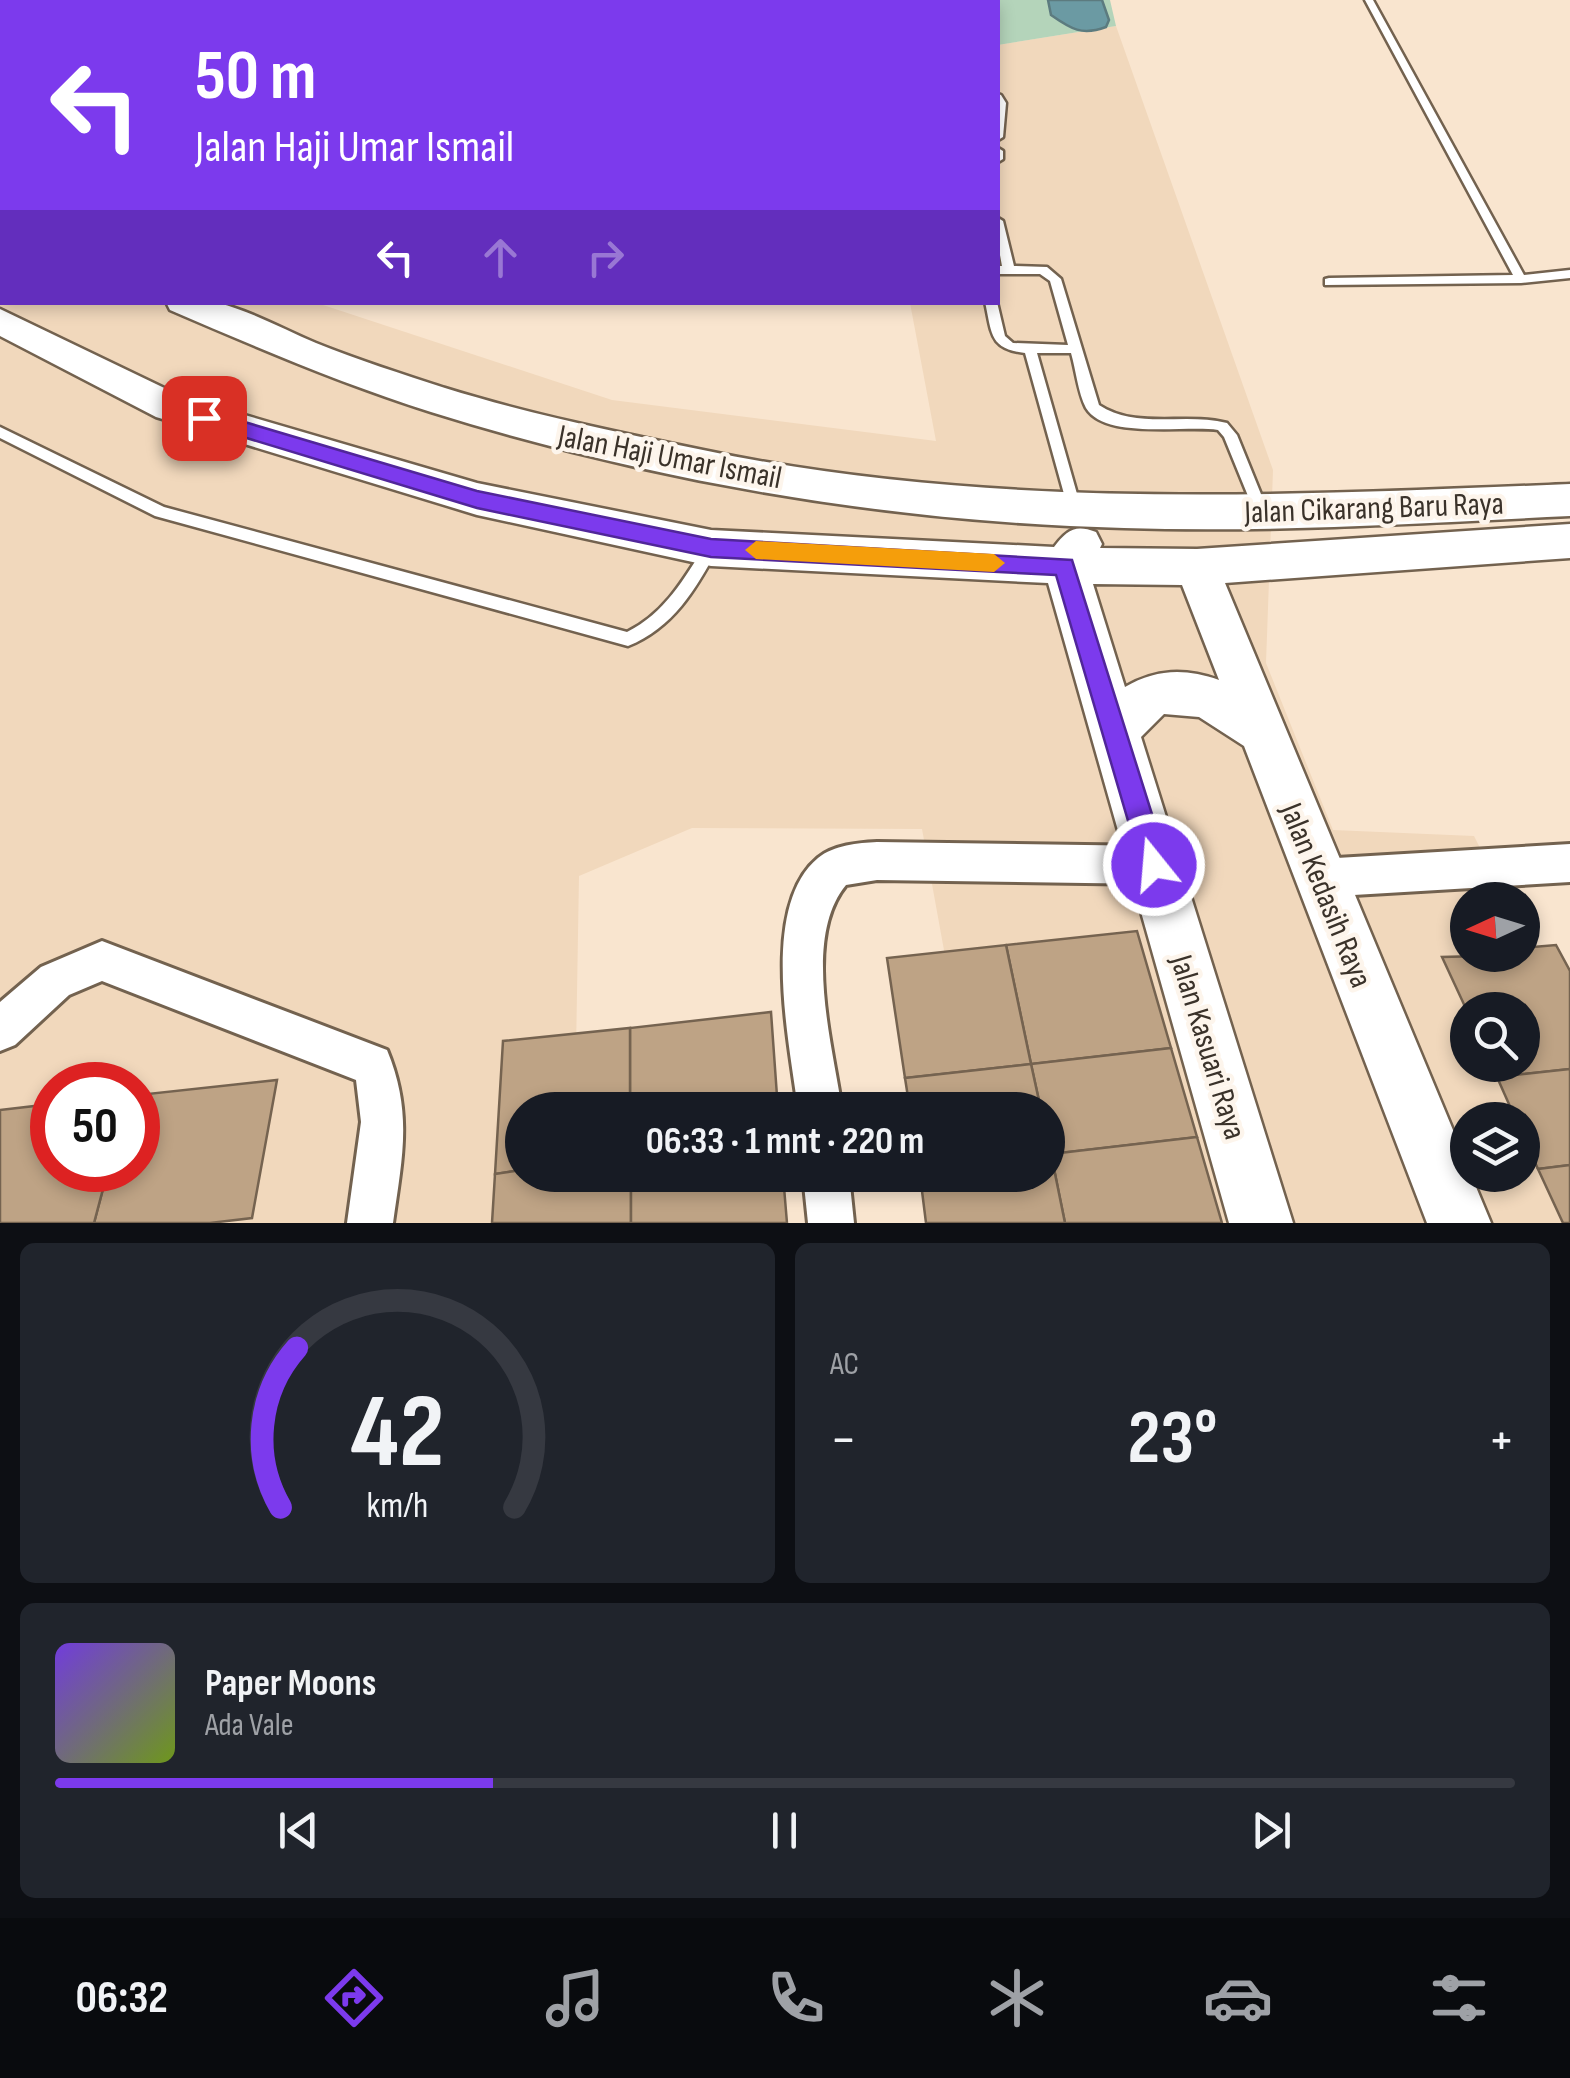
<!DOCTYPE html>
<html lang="id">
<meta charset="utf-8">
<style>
body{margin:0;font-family:"Sofia Sans Condensed",sans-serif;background:#20242c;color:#f1f3f6;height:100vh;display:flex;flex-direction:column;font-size:38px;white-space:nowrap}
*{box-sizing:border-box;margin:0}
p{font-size:32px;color:#9ea1a6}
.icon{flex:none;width:55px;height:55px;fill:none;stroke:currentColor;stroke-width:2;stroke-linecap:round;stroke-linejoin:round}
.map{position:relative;height:1223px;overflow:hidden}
.sheet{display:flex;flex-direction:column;gap:20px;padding:20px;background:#0d0f14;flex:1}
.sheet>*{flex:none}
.guide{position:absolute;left:0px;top:0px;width:1000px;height:305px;box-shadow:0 5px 15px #0003;background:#7c3aed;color:#fff;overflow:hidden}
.needle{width:65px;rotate:266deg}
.tools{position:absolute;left:1450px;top:882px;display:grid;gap:20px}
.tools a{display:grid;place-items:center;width:90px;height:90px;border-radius:50%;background:#171b24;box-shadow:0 5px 15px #0003;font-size:50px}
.speed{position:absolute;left:30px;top:1062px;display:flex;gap:20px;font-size:50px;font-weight:700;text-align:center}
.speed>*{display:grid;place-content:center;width:130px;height:130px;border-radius:50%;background:#171b24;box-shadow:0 5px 15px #0003;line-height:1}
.speed .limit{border:15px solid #d22;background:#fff;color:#111}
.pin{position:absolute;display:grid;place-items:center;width:85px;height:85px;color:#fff;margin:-42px;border-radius:20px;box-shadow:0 5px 15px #0006}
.me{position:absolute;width:110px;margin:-55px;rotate:343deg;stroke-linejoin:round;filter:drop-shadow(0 0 8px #0008)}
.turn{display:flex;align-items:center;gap:35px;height:210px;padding:0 30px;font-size:45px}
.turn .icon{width:130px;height:130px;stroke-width:2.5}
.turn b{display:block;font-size:70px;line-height:85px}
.lanes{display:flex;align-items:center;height:95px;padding:0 30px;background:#0003;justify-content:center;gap:50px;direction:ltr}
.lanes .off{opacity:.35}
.big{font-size:75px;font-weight:700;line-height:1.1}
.sheet .widget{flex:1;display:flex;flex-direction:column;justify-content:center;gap:15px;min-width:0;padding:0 35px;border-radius:15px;background:#20242c}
.sheet .dial{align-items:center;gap:0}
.dial svg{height:260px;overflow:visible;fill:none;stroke:#363941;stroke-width:7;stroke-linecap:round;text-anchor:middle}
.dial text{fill:#f1f3f6;stroke:none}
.song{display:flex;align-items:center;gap:30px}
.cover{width:120px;height:120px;border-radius:15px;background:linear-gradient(135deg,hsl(260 70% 55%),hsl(80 70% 35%))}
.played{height:10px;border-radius:5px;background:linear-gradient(90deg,#7c3aed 30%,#363941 30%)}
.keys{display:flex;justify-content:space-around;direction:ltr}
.heat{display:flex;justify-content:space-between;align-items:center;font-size:55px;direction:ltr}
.sheet .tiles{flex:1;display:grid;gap:20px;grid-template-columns:1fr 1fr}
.widget:last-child{grid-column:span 2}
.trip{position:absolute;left:505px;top:1092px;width:560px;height:100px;border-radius:50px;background:#171b24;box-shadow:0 5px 15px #0003;font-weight:700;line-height:100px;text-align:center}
.menu{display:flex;height:160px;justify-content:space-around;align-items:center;background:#090b0e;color:#9ea1a6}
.menu .icon{width:70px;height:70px}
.menu .current{color:#7c3aed}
.menu b{font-size:45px;color:#f1f3f6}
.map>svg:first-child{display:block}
.built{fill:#f1d8bc;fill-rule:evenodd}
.green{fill:#b4d4ba}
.water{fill:#6b9aa3;stroke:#5c7b7f;stroke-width:2.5}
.building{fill:#bea385;stroke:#756350;stroke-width:2.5}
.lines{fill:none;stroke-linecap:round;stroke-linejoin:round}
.lane-casing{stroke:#73624f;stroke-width:5}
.street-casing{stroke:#73624f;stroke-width:6}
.secondary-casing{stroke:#73624f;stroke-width:5}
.lane{fill:#fff;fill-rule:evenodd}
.street{fill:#fff;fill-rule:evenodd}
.secondary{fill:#fff;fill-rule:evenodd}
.route{fill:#7c3aed;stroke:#51269a;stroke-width:2.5}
.slow{fill:#f59e0b}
.labels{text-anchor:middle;stroke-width:9;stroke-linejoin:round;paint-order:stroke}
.street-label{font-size:32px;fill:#3a322a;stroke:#fdf5ec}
</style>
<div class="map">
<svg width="1570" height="1223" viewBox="0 0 1570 1223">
<rect width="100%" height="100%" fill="#f9e5cf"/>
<path class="built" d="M1116 26 1273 470 1266 663 1333 830 1474 836 1506 900H1468V955H1522L1523 932 1570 1026V1223H993L1048 1175V1110H973L922 829 692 828 579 876 575 1110H522V1175L573 1223H0V165L2 302 317 303 612 400 936 441 910 303 998 302V45ZM1468 1010H1522V1065H1468ZM52 1085H138V1170H52ZM1468 1120H1522V1175H1468Z"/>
<polygon class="green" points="565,0 1110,0 1116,26 998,45 998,2"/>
<path class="water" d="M1048 0H1102L1109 20 1106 27C1082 36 1071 29 1051 15Z"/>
<g class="building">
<polygon points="1137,931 1171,1048 1031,1064 1006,945"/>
<polygon points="1006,945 1031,1064 905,1078 887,958"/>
<polygon points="1556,945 1570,971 1570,1069 1497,1077 1491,1065 1522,1065 1522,1010 1468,1010 1468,1013 1442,957 1522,955 1522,948"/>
<polygon points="771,1012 778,1110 630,1110 630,1028"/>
<polygon points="630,1028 630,1110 522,1110 522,1170 495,1174 503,1041"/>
<polygon points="1171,1048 1197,1137 1051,1154 1048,1110 1041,1110 1031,1064"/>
<polygon points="1031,1064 1041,1110 910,1110 905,1078"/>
<polygon points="1570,1069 1570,1165 1538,1169 1522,1134 1522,1120 1516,1120 1497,1077"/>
<polygon points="277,1080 252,1218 210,1223 94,1223 108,1170 138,1170 138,1095"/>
<polygon points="52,1104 52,1170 108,1170 94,1223 0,1223 0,1110"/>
<polygon points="1197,1137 1222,1223 1065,1223 1051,1154"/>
<polygon points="1048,1154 1051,1154 1065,1223 926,1223 920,1175 1048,1175"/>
<polygon points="1570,1165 1570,1223 1563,1223 1538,1169"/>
<polygon points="522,1170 522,1175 631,1175 631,1223 492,1223 495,1174"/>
<polygon points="631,1175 783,1175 787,1223 631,1223"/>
</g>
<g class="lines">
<g class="lane-casing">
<g id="lane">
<polygon points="76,0 88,0 85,2 75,2"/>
<polygon points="298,0 306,0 307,2 299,2"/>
<polygon points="915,0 923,0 924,2 916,2"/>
<polygon points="1365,0 1373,0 1524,275 1570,270 1570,278 1521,283 1325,285 1325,279 1329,278 1513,275"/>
<rect x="0" y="25" width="2" height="6"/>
<polygon points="2,58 2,64 0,65 0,59"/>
<polygon points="998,94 1001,95 1006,103 1003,137 998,140"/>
<polygon points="998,148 1003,151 1003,159 998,162"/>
<path d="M998 218 1003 221 1014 266 1047 267 1061 279 1099 405C1137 430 1184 412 1227 423L1237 435 1267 509 1265 513H1255L1224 437 1218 430C1186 425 1105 440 1086 408 1078 393 1076 370 1071 353H1037L1081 508 1079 512H1069L1025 353C989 349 992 333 985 302H997L1005 336 1013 343 1068 345 1050 281 1040 274H998V266H1002L998 244Z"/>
<path d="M0 427 164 507 627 632C665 613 684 579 706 544H716L718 548C696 589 673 628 628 646L155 516 0 438Z"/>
</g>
</g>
<g class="street-casing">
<g id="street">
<path d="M877 842 1154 846 1167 852 1173 865 1167 878 1154 884 877 880 846 885C802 938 833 1046 842 1110H798C790 1044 759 907 818 858 834 845 858 843 877 842Z"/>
<polygon points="1570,844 1570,882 1320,897 1306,892 1301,878 1306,864 1320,859"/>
<path d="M102 941 387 1050C413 1113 402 1158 393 1223H347L361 1122 356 1080 102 981 69 995 15 1045 0 1051V1002L41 967Z"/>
<polygon points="803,1175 849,1175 854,1223 808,1223"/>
</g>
</g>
<g class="secondary-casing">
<g id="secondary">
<rect x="0" y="206" width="2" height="22"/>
<path d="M166 302C182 302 203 299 218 303 251 311 285 330 316 343 358 360 402 374 445 388 529 414 616 432 703 450 988 510 1281 496 1570 484V516C1421 523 1273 533 1124 528 889 522 655 482 431 412 342 384 256 347 170 310Z"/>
<path d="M0 309 183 397 477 483 711 530 1054 547C1067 530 1075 524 1096 532L1102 544 1100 548 1197 549 1570 524V558L1225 583 1468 1166V1175H1471L1491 1223H1427L1244 746 1199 717 1164 714 1141 737 1293 1223H1229L1048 583 711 566 477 515 156 417 0 336ZM1093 584 1182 585 1219 680C1185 668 1156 669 1125 687Z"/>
</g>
</g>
<use href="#lane" class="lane"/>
<use href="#street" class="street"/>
<use href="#secondary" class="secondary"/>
</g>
<polygon class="route" points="204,410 477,491 711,539 1072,560 1168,865 1164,875 1154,879 1145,875 1141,865 1056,575 711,557 477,508 197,423 194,418"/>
<polygon class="slow" points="756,541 994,554 1005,563 994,572 756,559 745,550"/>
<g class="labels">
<g class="street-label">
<text transform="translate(670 456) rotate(11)" y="11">Jalan Haji Umar Ismail</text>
<text transform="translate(1374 507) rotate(-2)" y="11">Jalan Cikarang Baru Raya</text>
<text transform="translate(1327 895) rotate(68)" y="11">Jalan Kedasih Raya</text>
<text transform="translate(1209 1047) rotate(73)" y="11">Jalan Kasuari Raya</text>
</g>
</g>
</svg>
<div class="tools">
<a><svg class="needle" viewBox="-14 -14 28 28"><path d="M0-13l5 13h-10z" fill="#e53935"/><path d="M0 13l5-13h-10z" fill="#9ea1a6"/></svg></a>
<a><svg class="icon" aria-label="search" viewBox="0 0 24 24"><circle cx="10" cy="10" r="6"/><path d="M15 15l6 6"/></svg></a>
<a><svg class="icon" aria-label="layers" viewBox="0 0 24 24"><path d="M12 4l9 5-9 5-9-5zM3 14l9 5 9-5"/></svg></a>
</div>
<div class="speed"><div class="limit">50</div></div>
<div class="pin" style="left:204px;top:418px;background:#d93025"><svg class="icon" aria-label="arrive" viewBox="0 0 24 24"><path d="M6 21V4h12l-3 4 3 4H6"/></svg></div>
<svg class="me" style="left:1154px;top:865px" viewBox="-20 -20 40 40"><circle r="17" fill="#7c3aed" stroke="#fff" stroke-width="3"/><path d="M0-11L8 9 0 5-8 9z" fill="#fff"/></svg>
<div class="trip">06:33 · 1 mnt · 220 m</div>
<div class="guide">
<div class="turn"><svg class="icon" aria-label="left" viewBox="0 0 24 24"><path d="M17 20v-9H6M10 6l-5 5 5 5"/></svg><div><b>50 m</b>Jalan Haji Umar Ismail</div></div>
<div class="lanes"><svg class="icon" aria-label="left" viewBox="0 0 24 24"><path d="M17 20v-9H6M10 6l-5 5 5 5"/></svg><svg class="icon off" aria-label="ahead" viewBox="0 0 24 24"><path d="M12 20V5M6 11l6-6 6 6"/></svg><svg class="icon off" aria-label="right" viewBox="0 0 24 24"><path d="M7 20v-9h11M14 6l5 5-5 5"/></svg></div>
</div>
</div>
<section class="sheet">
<div class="tiles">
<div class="widget dial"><svg viewBox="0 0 100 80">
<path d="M14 69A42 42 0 1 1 86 69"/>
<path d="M14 69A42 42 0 0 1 19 20" stroke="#7c3aed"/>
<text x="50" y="56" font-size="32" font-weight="700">42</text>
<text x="50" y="72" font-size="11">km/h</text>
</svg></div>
<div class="widget"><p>AC</p>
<div class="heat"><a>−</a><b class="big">23°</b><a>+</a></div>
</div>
<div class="widget">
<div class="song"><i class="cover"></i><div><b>Paper Moons</b><p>Ada Vale</p></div></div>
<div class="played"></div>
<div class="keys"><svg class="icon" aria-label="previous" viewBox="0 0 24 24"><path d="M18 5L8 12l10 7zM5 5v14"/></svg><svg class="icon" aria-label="pause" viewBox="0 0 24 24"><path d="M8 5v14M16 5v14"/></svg><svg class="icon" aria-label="next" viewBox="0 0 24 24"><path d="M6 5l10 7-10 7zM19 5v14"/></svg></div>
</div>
</div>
</section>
<nav class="menu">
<b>06:32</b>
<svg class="icon current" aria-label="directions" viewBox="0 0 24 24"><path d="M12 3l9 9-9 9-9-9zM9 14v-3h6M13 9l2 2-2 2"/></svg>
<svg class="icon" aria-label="music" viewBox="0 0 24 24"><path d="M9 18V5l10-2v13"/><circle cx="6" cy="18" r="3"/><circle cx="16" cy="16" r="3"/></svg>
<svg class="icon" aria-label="phone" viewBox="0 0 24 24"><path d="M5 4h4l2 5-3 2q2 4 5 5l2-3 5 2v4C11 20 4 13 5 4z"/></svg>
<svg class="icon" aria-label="climate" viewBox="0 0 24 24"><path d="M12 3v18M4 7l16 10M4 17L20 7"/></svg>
<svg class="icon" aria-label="car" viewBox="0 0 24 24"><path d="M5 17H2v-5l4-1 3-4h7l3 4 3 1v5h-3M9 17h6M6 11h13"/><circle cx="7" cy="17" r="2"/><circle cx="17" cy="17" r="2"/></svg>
<svg class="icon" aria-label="filters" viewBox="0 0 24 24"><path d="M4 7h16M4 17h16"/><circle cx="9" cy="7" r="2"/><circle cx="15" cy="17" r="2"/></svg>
</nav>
